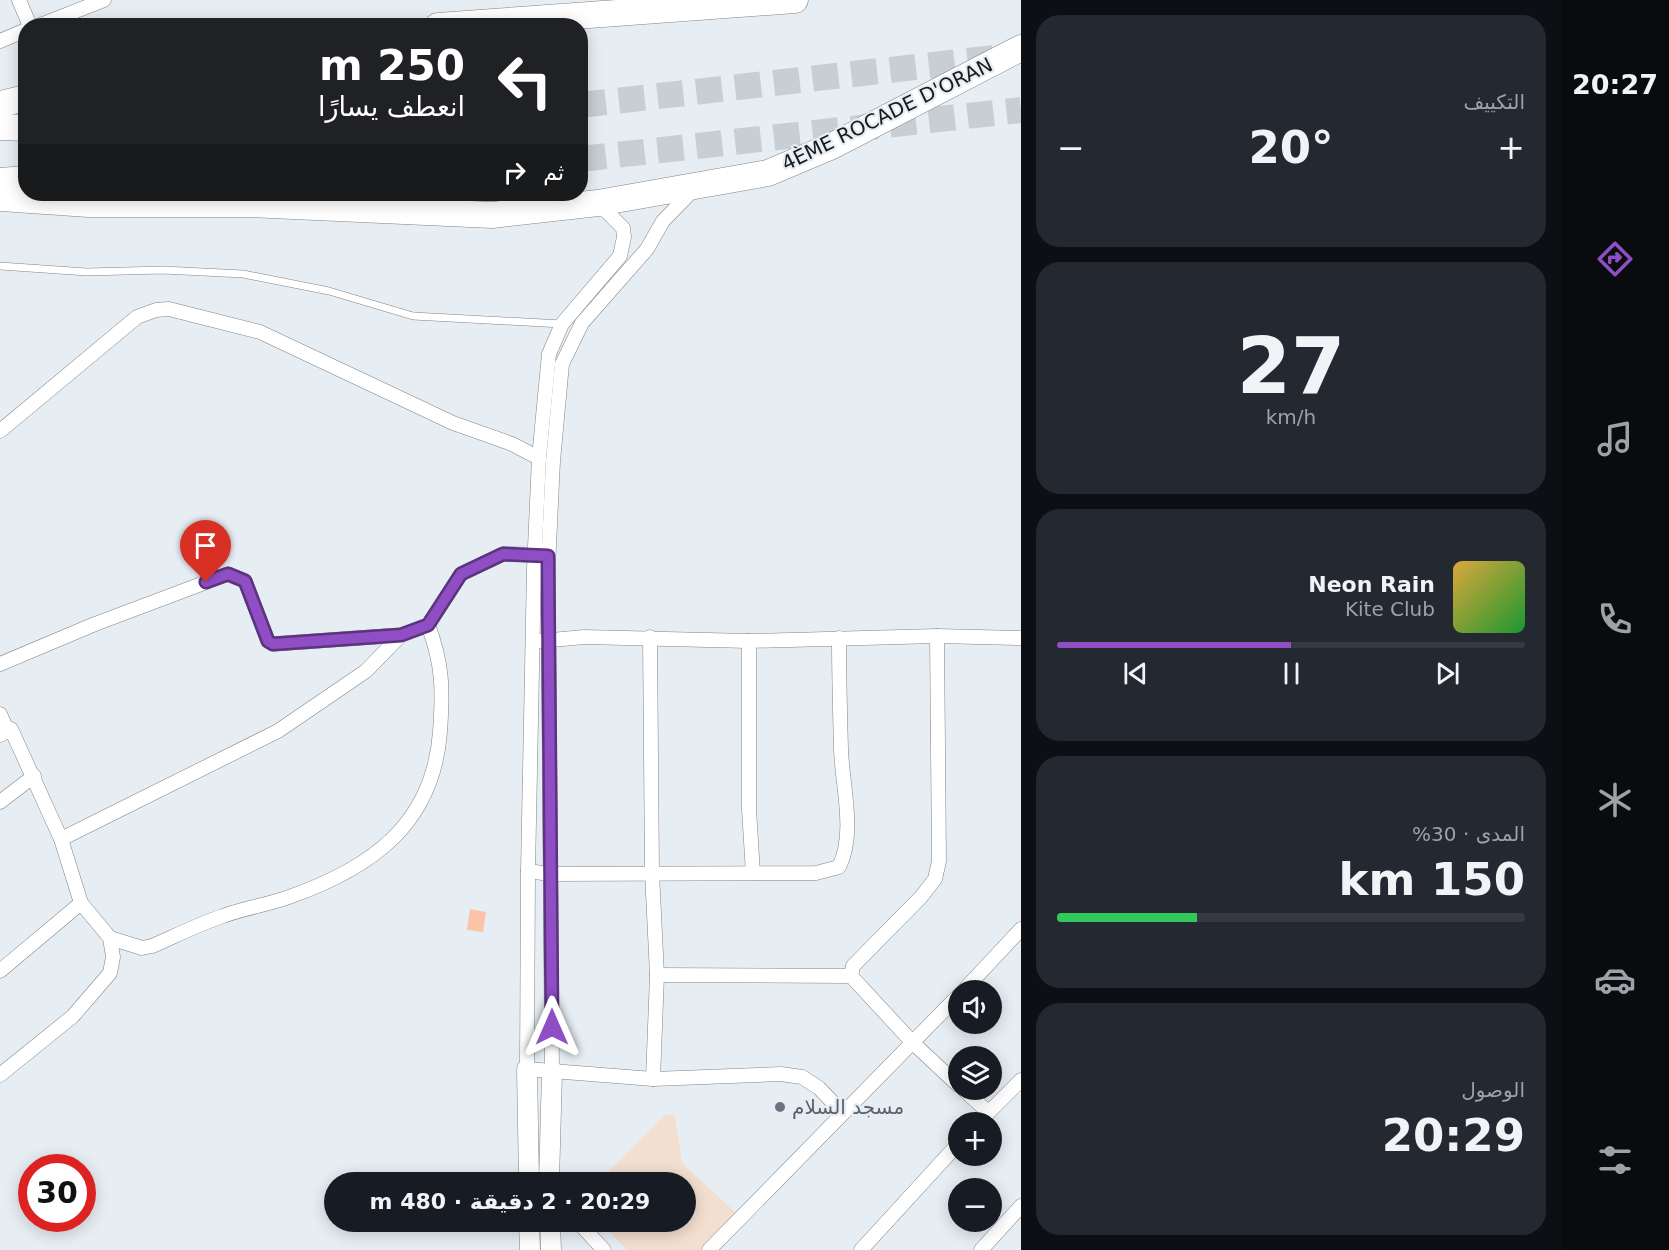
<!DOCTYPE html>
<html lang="ar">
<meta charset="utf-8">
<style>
body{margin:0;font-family:"DejaVu Sans","Noto Naskh Arabic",sans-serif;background:#242831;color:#f1f3f6;direction:rtl;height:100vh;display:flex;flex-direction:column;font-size:22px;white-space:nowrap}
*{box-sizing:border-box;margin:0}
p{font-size:20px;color:#9ea1a6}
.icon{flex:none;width:33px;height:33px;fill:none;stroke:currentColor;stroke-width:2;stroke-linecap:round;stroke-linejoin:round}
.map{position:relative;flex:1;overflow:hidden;direction:ltr}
.details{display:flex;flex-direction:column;gap:15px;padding:15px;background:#0d0f14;width:540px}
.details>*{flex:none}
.top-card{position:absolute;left:18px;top:18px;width:570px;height:183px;border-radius:24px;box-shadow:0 3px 15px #0003;direction:rtl;background:#202124;color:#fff;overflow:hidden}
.buttons{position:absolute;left:948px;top:980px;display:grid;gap:12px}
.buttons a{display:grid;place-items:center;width:54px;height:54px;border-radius:50%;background:#171b24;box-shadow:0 3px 15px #0003;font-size:30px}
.speed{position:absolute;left:18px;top:1154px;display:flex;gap:12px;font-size:30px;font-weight:700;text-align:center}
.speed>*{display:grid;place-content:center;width:78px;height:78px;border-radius:50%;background:#171b24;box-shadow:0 3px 15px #0003;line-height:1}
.speed .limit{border:9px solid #d22;background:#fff;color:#111}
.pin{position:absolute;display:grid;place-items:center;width:51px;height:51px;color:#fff;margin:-62px -26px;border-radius:50% 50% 50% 0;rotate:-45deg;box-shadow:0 0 6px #0007}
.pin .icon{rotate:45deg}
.me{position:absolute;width:66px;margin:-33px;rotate:0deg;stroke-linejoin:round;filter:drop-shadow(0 0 4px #0008)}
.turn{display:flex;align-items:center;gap:21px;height:126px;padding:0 24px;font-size:27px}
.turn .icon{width:78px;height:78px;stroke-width:2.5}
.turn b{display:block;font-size:42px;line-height:51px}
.then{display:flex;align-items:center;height:57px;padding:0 24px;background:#0003;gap:12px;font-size:22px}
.big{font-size:45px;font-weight:800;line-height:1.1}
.details .widget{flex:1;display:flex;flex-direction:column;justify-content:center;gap:9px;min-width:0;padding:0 21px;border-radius:24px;background:#242831}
.details .dial{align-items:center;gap:0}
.dial b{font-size:78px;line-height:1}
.song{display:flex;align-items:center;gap:18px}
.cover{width:72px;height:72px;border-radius:9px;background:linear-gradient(135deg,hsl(40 70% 55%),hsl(130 70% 35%))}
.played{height:6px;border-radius:3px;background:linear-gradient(90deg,#8f4ec3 50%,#363941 50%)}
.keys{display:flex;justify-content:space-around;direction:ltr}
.heat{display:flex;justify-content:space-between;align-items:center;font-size:33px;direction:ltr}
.charge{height:9px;border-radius:4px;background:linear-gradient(90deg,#34c759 30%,#363941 0)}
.trip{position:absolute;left:324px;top:1172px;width:372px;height:60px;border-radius:30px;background:#171b24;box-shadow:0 3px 15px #0003;font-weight:800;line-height:60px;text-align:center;direction:rtl}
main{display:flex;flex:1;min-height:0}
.tab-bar{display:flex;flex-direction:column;width:108px;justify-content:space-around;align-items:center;background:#090b0e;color:#9ea1a6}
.tab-bar .icon{width:42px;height:42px}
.tab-bar .current{color:#8f4ec3}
.tab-bar b{font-size:27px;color:#f1f3f6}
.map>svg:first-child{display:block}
.education{fill:#f2dfcf}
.building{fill:#fbc3a8}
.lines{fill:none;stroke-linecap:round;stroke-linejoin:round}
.highway-tunnel{stroke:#c8ced3;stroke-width:26;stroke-dasharray:26 13;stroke-linecap:butt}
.lane-casing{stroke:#7f8489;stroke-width:8}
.street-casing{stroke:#7f8489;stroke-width:15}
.secondary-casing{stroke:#7f8489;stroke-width:21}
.highway-casing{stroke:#7f8489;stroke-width:27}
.lane{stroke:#fff;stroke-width:7}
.street{stroke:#fff;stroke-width:14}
.secondary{stroke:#fff;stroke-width:20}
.highway{stroke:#fff;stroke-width:26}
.route-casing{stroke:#5d337f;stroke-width:15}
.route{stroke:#8f4ec3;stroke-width:10}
.worship-dot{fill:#6b7280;stroke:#e7eef3;stroke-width:2}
.labels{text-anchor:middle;stroke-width:4.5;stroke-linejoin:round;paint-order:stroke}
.street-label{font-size:20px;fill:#181a1c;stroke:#e7eef3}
.worship-label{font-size:20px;fill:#5b616d;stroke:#e7eef3;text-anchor:start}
</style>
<main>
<nav class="tab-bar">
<b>20:27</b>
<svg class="icon current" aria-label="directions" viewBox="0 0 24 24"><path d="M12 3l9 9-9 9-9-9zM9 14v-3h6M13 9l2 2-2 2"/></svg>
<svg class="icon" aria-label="music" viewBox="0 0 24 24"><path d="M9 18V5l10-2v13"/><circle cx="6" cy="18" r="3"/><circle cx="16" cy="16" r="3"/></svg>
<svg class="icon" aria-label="phone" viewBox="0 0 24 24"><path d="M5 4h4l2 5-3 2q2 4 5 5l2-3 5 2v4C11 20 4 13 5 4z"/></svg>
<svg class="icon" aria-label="climate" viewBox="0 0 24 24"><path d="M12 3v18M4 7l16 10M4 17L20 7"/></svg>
<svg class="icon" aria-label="car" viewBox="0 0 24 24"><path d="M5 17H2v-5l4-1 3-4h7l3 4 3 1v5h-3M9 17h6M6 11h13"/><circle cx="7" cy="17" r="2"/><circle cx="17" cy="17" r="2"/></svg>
<svg class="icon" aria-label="filters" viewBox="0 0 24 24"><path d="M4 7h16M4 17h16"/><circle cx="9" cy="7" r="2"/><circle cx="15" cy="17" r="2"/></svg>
</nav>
<section class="details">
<div class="widget"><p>التكييف</p>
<div class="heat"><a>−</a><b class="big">20°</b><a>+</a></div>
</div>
<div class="widget dial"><b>27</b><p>km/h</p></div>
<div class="widget">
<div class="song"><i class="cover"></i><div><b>Neon Rain</b><p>Kite Club</p></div></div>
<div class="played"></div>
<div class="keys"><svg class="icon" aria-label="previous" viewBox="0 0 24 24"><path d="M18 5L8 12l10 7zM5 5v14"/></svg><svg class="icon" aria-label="pause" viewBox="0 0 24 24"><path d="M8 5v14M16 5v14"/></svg><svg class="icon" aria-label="next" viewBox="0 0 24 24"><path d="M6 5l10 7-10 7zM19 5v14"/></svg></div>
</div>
<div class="widget"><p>المدى · 30%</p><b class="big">150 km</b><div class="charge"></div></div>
<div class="widget"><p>الوصول</p><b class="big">20:29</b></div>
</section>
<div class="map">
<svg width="1021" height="1250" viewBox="0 0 1021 1250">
<rect width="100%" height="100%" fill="#e7eef3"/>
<polygon class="education" points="666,1114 675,1116 682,1163 736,1213 701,1250 627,1250 599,1221 686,1221 686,1182 598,1182"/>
<polygon class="building" points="470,909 486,912 483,932 467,930"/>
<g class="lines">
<g class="highway-tunnel">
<polyline points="580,105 1003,57"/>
<polyline points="580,159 1021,110"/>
</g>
<g class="lane-casing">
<polyline id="lane" points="0,266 87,272 163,270 243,274 329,291 413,316 562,324"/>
</g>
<g class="street-casing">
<g id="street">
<polyline points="19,0 30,26"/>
<polyline points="38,26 104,0"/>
<polyline points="0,41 26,30"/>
<polyline points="598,203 623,228 624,237 620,256 562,324 549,354 539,458 534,569 528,871 527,1069 653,1079 781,1074 802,1077 819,1088 842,1112"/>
<polyline points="0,431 137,317 156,310 169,309 260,332 453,423 512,444 539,458"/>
<polyline points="650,637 652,872 657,975 653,1079"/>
<polyline points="541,641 584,637 749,641 937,636 1021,638"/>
<polyline points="749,641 749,809 753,873"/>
<polyline points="0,664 95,624 228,574 245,581 268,641 273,644 401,635 428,625 461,574 503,554 543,555"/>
<polyline points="0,714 7,730"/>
<polyline points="0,735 11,729 61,839 81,903 110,938 113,957 110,973 73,1016 0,1075"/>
<polyline points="0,802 34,776"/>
<polyline points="61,839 278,731 366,671 401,635"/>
<path d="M528 871 550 874 816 873 839 867C856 833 842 786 841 749 840 712 839 675 839 638"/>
<path d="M110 938 142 948 152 946C175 936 199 924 223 916 244 908 267 905 289 897 371 868 433 825 440 732 443 691 443 664 428 625"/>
<polyline points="0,971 81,903"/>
<polyline points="657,975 851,976 853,966 921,897 935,879 939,861 937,636"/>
<polyline points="851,976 912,1042 958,1085"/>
<polyline points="964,990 1021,929"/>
<polyline points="552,1071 548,567 553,461 562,364 582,323 647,249 663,221 693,190"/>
<polyline points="963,1089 988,1112"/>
<polyline points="979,1122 1021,1080"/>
<polyline points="577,1221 604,1250"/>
<polyline points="709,1250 958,996"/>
<polyline points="861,1250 958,1144"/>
<polyline points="981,1250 1021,1206"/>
</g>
</g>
<g class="secondary-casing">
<g id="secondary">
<polyline points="527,1069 529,1182"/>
<polyline points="549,1182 552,1071"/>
<polyline points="529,1221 530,1250"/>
<polyline points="550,1221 551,1250"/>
</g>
</g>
<g class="highway-casing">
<g id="highway">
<polyline points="438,26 795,0"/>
<polyline points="0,104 26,98"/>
<polyline points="0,127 26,128"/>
<polyline points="0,181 26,179"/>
<polyline points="0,198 89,204 247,204 492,215 598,203 768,173 832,146 1021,48"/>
</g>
</g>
<use href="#lane" class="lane"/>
<use href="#street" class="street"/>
<use href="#secondary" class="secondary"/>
<use href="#highway" class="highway"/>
</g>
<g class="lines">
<g class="route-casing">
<polyline id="route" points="206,582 228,574 245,581 268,641 273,644 401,635 428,625 461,574 503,554 548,556 552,1027"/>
</g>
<use href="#route" class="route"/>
</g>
<circle class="worship-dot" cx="780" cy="1107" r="6"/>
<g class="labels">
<g class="street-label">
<text transform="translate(887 114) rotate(-26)" y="7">4ÈME ROCADE D'ORAN</text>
</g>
<g class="worship-label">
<text x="792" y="1114">مسجد السلام</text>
</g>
</g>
</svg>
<div class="buttons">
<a><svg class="icon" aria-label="sound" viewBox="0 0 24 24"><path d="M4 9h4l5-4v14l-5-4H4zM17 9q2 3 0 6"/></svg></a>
<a><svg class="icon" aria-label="layers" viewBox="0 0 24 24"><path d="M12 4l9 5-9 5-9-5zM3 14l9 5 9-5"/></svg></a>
<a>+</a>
<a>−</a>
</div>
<div class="speed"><div class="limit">30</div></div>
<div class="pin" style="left:206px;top:582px;background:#d93025"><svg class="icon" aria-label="arrive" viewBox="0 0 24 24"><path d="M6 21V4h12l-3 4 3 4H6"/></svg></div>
<svg class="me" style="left:552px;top:1027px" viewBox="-20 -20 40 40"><path d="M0-17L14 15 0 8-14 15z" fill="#8f4ec3" stroke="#fff" stroke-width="4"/></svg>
<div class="trip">20:29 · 2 دقيقة · 480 m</div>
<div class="top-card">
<div class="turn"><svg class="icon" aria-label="left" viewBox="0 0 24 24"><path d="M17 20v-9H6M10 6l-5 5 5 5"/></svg><div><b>250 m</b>انعطف يسارًا</div></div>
<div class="then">ثم<svg class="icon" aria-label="right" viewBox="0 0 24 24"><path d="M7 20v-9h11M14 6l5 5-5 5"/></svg></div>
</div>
</div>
</main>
